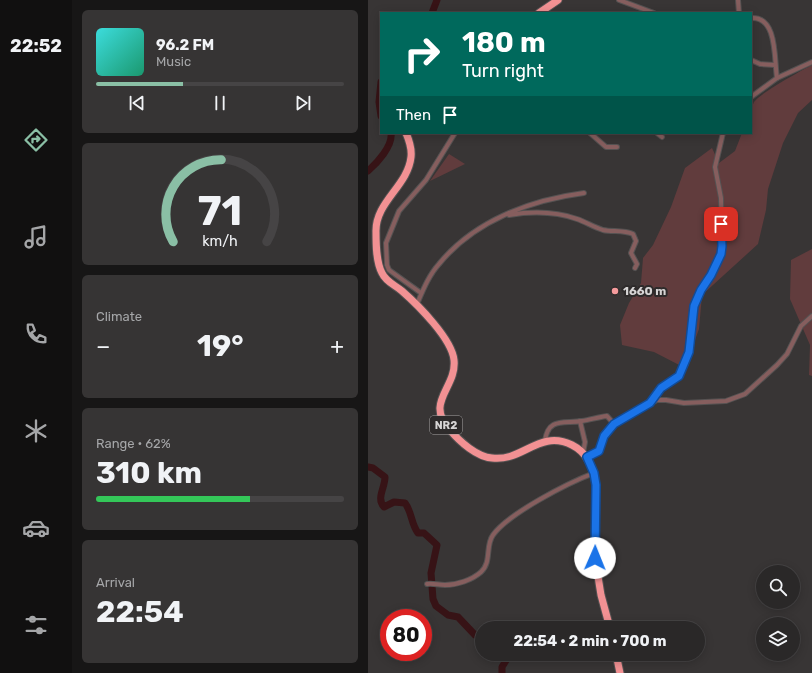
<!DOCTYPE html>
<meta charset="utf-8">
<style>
body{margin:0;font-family:Rubik,sans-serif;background:#363434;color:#f1f3f6;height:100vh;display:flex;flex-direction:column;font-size:15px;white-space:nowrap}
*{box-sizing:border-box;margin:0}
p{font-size:13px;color:#a5a6a8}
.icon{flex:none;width:22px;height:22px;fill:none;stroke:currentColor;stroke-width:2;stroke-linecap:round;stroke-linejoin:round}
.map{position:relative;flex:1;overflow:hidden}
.panel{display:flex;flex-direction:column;gap:10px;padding:10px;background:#171616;width:296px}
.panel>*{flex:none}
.guide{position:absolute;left:12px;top:12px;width:372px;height:122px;border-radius:0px;box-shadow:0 2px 10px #0003,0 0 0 1px #464445;background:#00695c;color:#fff;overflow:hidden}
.controls{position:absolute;left:388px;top:565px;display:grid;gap:8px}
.controls a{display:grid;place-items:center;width:44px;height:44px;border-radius:50%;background:#2a2828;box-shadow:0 2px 10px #0003,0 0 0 1px #464445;font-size:20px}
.speed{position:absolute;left:12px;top:609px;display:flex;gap:8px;font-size:20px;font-weight:700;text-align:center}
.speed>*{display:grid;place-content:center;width:52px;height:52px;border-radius:50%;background:#2a2828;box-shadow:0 2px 10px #0003,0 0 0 1px #464445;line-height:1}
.speed .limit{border:6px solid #d22;background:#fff;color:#111}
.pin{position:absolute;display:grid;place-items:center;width:34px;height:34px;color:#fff;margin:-17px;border-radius:8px;box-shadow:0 2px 6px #0006}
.me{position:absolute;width:44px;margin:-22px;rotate:1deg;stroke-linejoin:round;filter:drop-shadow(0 0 3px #0008)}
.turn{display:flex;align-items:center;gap:14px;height:84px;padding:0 16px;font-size:18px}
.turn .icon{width:52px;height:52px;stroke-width:2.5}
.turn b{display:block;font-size:28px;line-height:34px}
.then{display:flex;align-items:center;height:38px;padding:0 16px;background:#0003;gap:8px;font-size:15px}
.big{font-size:30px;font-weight:700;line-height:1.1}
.panel .card{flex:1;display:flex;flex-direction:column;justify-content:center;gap:6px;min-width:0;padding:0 14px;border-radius:6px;background:#363434}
.panel .dial{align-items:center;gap:0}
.dial svg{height:104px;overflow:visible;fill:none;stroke:#464445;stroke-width:7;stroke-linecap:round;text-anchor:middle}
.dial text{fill:#f1f3f6;stroke:none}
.song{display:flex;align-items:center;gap:12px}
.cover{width:48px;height:48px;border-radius:6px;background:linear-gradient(135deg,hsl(180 70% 55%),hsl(160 70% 35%))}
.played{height:4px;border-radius:2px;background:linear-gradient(90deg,#8abfa5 35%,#464445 35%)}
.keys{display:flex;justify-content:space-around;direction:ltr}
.heat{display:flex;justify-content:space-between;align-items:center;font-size:22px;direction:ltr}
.charge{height:6px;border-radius:3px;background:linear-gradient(90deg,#34c759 62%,#464445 0)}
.trip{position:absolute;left:107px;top:621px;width:230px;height:40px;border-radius:20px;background:#2a2828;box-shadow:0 2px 10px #0003,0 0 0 1px #464445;font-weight:700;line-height:40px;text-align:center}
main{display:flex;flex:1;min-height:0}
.tab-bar{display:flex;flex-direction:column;width:72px;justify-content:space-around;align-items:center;background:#111010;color:#a5a6a8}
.tab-bar .icon{width:28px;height:28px}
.tab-bar .active{color:#8abfa5}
.tab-bar b{font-size:18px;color:#f1f3f6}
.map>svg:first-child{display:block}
.green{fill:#613c3d}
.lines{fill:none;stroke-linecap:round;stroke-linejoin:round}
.river{stroke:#371316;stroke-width:7}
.street-casing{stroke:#555252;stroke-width:6}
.highway-casing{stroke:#555252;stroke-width:9}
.street{stroke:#865e5e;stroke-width:4}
.highway{stroke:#f29193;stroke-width:7}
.route-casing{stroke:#114b97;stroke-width:10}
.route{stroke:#1a73e8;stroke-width:7}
.poi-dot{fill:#f59b9c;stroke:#2e2b2b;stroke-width:1.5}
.labels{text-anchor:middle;stroke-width:4;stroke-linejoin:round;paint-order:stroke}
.shield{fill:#2e2b2b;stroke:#a4a2a2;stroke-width:1}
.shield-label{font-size:11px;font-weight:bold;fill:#d7d5d5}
.poi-label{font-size:12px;font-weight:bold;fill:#d7d5d5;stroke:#2e2b2b;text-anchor:start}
</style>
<main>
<nav class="tab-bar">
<b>22:52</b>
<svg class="icon active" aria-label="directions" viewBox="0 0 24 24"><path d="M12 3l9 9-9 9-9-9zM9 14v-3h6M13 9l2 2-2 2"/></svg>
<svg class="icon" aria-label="music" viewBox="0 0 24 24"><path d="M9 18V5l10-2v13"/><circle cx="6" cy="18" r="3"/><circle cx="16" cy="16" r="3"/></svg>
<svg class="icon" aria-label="phone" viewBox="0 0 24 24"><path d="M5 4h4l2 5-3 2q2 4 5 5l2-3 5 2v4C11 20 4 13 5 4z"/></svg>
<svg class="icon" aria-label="climate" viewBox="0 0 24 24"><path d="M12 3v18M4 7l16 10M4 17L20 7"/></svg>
<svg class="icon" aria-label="car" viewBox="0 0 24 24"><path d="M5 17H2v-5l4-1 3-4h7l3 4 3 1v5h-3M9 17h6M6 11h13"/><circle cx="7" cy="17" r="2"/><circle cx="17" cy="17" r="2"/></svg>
<svg class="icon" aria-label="filters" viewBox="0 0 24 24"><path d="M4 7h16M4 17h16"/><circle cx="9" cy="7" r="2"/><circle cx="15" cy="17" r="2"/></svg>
</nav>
<section class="panel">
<div class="card">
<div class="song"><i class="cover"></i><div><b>96.2 FM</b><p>Music</p></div></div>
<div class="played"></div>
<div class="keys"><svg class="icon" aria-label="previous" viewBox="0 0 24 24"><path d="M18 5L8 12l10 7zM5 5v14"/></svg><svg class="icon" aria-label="pause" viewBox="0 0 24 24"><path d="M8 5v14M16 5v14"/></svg><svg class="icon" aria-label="next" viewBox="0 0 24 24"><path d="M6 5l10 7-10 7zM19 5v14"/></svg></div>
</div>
<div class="card dial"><svg viewBox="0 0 100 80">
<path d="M14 69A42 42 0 1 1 86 69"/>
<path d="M14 69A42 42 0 0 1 51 6" stroke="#8abfa5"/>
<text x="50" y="56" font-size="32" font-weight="700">71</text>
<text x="50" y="72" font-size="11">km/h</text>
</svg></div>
<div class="card"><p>Climate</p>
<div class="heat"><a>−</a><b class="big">19°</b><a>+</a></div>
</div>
<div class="card"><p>Range · 62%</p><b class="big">310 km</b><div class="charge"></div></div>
<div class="card"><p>Arrival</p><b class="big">22:54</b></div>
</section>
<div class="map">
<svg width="444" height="673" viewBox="0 0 444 673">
<rect width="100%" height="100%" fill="#383535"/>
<g class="green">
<path d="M444 65V100L430 113 415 143 400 189 398 210 390 244 334 295 331 329 317 368 286 352 254 345 252 325 261 303 273 283 275 258 285 245 303 207 317 168 344 148 351 163 367 151 374 133H383C383 123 381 111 386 102 391 94 434 70 444 65Z"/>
<polygon points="81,154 97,164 62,181"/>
<polygon points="444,249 444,376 441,375 442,345 422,299 423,260"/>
</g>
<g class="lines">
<g class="river">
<polyline points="64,13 69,0"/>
<polyline points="13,82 11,102 13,116"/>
<path d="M0 171C9 163 25 146 23 133"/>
<path d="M0 467 5 468 17 477C17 488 8 498 16 507L26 502 37 503C44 512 43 524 50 533H56L69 545 63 573 65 599 68 606 80 615 90 617 107 635 114 636"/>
<polyline points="134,673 134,667 142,654"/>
</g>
<g class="street-casing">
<g id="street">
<polyline points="251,0 286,13"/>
<polyline points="370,0 371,13"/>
<path d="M383 18C410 16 406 60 409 78"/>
<polyline points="383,60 392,64 407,65"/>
<polyline points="383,97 409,78 444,62"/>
<polyline points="222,133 238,147 249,147"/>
<polyline points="289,133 294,137"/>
<path d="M141 215C165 211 186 211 209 219 218 222 225 227 235 230 244 232 256 230 265 234L268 241 263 253 269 264 267 268"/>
<polyline points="53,293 21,270 19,265 18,243 31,211 58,180 87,133"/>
<path d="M49 304C55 290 61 275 71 264 106 221 162 200 216 193"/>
<polyline points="282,403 293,388 311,376 318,364 324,334 324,319 326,306 333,290 343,275 353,254 354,246 353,198 347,167 355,133"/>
<polyline points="212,421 217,442 215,453"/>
<path d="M177 441C180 417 196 424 214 421 222 420 230 417 239 416L246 424"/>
<polyline points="219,457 231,451 236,436 246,424 289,400 298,400 316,403 358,401 377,394 409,365 419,354 433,326 444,316"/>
<path d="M59 584C65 583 70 585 77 585 89 585 104 580 113 572 124 562 117 546 125 535 141 513 200 483 226 473"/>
</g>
</g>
<g class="highway-casing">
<g id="highway">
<polyline points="171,13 190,0"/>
<path d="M38 133C41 140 44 149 43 157 40 186 7 202 8 232 8 244 8 262 14 273 18 282 27 285 34 291 50 305 84 339 86 360 89 388 56 402 82 430 92 442 109 457 124 458 155 462 171 429 204 445 220 453 226 469 228 485L227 558 233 595 242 628"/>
<polyline points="248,654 252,673"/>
</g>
</g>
<use href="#street" class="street"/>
<use href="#highway" class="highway"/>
</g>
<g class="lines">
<g class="route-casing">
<polyline id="route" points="227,558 228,485 226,473 219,457 231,451 236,436 246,424 282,403 293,388 311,376 321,352 326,306 333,290 343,275 353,254 354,246 353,224"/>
</g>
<use href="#route" class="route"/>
</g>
<circle class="poi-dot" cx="247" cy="291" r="4"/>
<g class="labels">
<rect class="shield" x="62" y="416" width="32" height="18" rx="3"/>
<g class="shield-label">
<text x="78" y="429">NR2</text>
</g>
<g class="poi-label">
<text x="255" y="295">1660 m</text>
</g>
</g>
</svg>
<div class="controls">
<a><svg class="icon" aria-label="search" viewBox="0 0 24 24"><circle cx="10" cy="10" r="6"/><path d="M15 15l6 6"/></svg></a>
<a><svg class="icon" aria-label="layers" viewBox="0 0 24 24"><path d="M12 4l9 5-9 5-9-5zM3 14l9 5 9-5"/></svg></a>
</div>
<div class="speed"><div class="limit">80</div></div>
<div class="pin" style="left:353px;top:224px;background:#d93025"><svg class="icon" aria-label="arrive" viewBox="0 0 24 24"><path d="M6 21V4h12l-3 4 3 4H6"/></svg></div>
<svg class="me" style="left:227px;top:558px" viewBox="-20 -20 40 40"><circle r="19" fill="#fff"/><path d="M0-13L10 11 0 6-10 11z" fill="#1a73e8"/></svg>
<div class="trip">22:54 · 2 min · 700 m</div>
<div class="guide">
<div class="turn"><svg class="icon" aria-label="right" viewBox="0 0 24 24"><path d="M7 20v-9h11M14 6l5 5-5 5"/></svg><div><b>180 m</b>Turn right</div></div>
<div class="then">Then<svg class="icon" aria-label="arrive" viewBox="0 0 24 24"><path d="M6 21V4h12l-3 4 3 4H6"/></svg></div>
</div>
</div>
</main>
